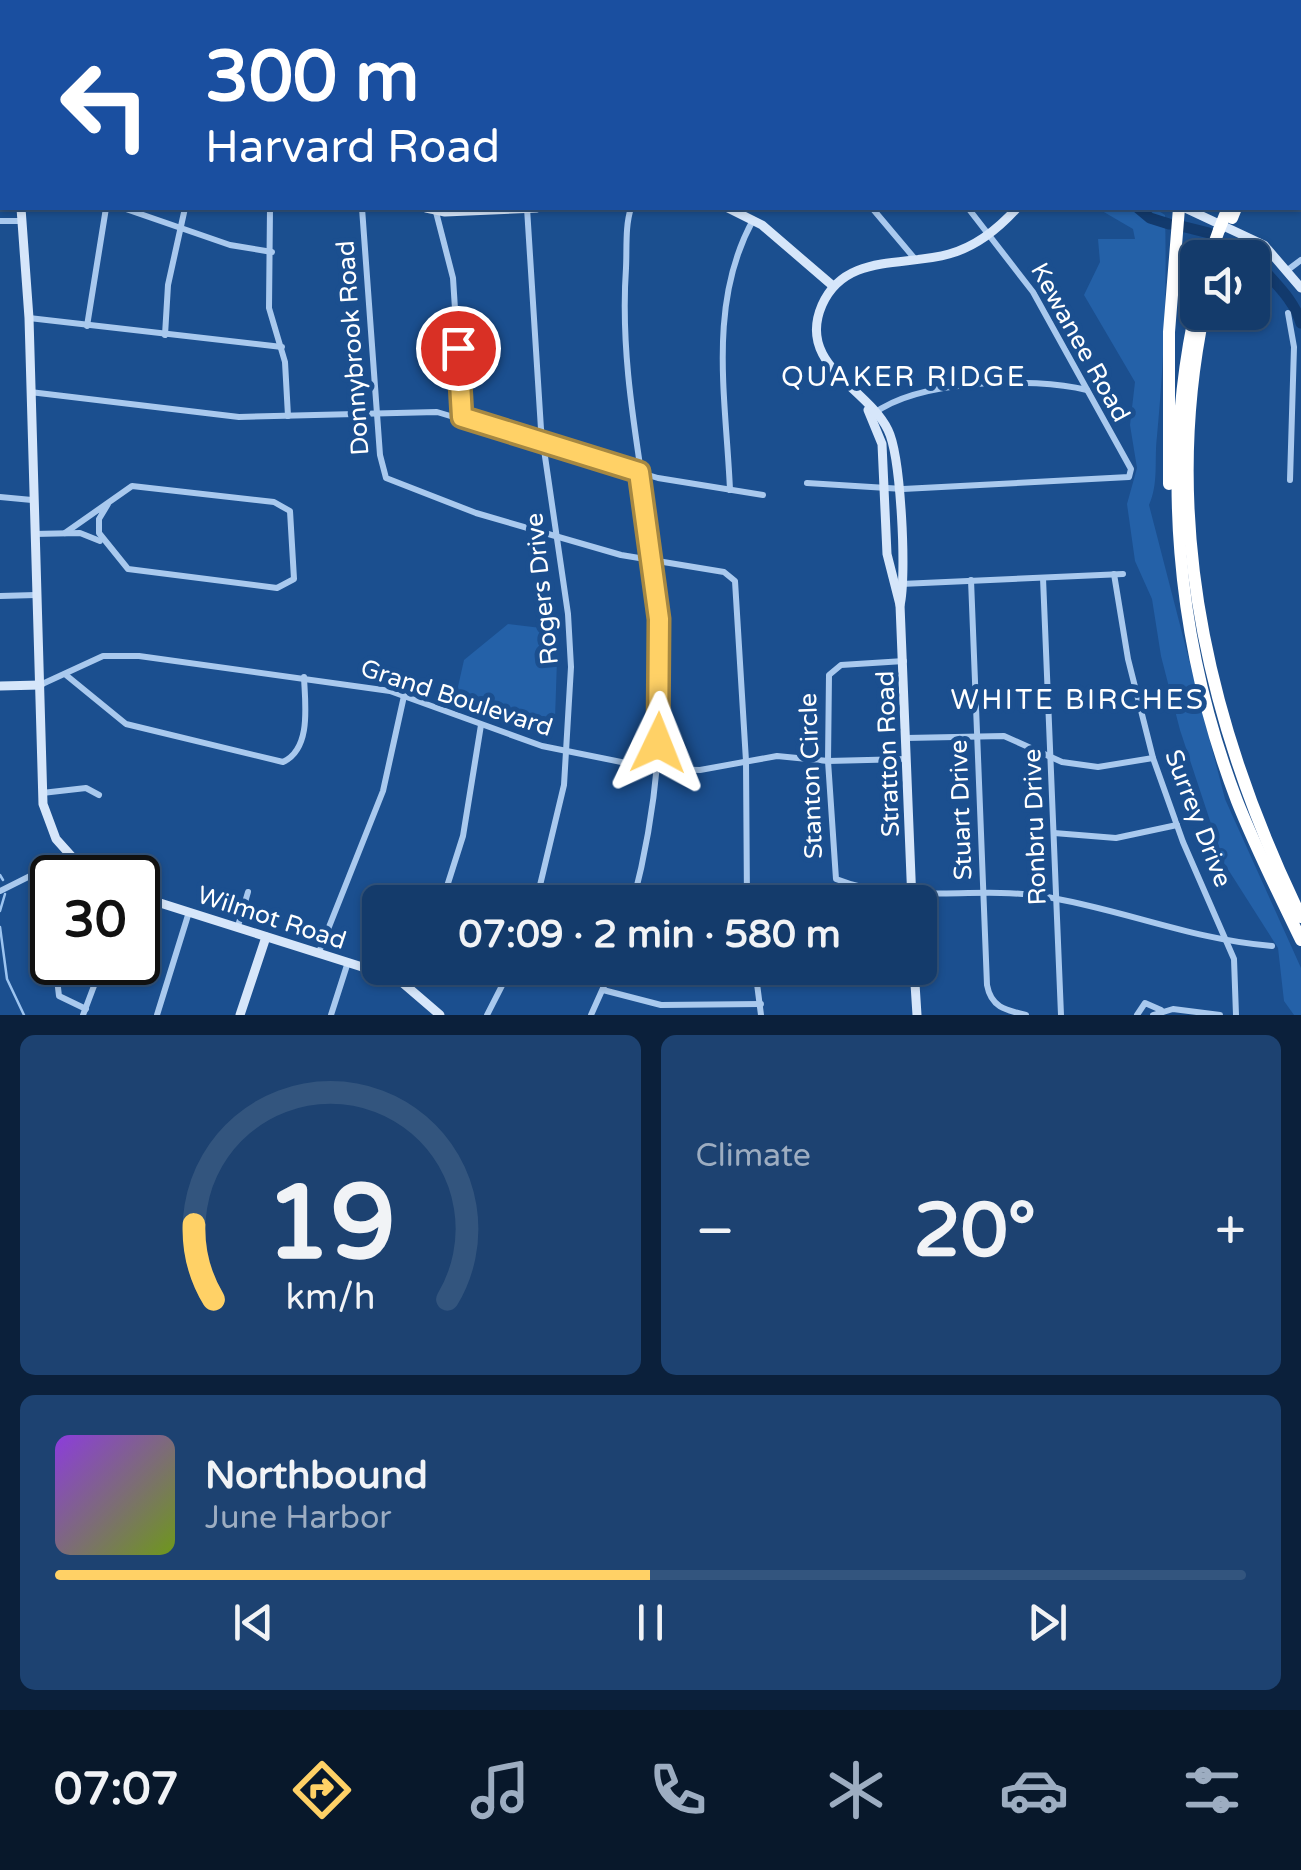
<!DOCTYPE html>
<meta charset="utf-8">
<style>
body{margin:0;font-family:"Varela Round",sans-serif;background:#1d4271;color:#f1f3f6;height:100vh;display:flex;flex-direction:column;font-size:38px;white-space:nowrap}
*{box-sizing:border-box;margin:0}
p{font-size:32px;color:#9dadc1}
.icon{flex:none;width:55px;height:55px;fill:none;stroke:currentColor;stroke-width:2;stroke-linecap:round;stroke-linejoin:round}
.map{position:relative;height:1015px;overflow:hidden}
.side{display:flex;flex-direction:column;gap:20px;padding:20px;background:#0b203b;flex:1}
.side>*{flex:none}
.banner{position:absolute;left:0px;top:0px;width:1302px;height:210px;box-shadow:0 2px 8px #0004,0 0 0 2px #33557e;background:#1a4fa0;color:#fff;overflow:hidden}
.buttons{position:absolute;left:1180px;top:240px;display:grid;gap:20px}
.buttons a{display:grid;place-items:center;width:90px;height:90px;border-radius:15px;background:#143b6b;box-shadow:0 2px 8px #0004,0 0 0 2px #33557e;font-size:50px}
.speed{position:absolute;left:30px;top:855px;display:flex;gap:20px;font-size:50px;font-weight:700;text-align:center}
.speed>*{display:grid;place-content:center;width:130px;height:130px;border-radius:50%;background:#143b6b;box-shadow:0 2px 8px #0004,0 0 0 2px #33557e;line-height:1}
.speed .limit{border:5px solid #111;border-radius:15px;background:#fff;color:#111}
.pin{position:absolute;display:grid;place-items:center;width:85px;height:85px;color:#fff;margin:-42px;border:5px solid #fff;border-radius:50%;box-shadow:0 2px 10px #0007}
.me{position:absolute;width:110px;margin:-55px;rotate:2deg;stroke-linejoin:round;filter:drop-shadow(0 0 8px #0008)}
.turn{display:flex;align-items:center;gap:35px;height:210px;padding:0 40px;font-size:45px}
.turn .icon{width:130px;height:130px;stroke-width:2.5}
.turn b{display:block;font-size:70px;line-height:85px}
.big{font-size:75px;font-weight:800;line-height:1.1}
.side .tile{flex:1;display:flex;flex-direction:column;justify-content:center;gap:15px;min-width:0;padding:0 35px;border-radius:15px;background:#1d4271}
.side .dial{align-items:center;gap:0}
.dial svg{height:260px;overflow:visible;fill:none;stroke:#33557e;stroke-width:7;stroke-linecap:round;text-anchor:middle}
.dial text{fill:#f1f3f6;stroke:none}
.song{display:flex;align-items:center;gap:30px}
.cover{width:120px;height:120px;border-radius:15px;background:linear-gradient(135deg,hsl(270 70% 55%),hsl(80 70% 35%))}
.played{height:10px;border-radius:5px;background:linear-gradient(90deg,#ffd166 50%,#33557e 50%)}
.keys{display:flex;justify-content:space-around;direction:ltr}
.heat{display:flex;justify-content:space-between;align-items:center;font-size:55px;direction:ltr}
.side .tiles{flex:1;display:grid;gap:20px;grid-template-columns:1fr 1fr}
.tile:last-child{grid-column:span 2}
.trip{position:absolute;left:362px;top:885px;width:575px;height:100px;border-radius:15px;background:#143b6b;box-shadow:0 2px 8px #0004,0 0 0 2px #33557e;font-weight:800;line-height:100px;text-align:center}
.dock{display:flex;height:160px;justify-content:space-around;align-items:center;background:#08182b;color:#9dadc1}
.dock .icon{width:70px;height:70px}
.dock .on{color:#ffd166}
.dock b{font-size:45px;color:#f1f3f6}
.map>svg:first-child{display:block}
.green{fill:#2461a8}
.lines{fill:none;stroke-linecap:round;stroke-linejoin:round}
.stream{stroke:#9cc4f0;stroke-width:2.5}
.river{stroke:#123a6d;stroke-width:11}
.street{stroke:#a9c9ee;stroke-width:6}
.secondary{stroke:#d6e6fa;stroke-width:9}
.highway{stroke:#fff;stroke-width:12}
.highway-bridge{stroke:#fff;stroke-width:12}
.route-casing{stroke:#a68842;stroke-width:25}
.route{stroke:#ffd166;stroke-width:18}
.labels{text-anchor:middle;stroke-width:10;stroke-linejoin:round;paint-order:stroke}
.street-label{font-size:25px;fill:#fff;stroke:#1b4f8f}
.neighbourhood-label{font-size:28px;letter-spacing:2.5px;fill:#fff;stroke:#1b4f8f}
</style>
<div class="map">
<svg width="1301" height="1015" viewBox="0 0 1301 1015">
<rect width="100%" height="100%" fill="#1b4f8f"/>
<g class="green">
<polygon points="321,0 632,0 322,2"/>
<path d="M1097 208H1154L1165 215C1167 289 1164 363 1157 436 1154 460 1159 482 1149 505L1225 799 1301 968V1015H1294L1284 1001 1278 948 1224 863 1180 730 1161 656 1152 599 1135 561 1127 504 1137 468 1130 425 1135 382 1084 295 1100 262 1098 239H1135L1133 229Z"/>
<polygon points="508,624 558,630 555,719 535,730 455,700 464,660"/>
</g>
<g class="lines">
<g class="stream">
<polyline points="0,875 3,880"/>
<polyline points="0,911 5,894"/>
<polyline points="0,927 7,979 24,1015"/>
</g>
<g class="river">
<polyline points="1138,208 1150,218 1169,224"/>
<polyline points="1181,226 1209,233"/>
<path d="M1250 251C1266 278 1291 292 1301 323"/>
</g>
<g class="street">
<polyline points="255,0 255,2"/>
<polyline points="778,0 779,2"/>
<polyline points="1136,2 1137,0"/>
<polyline points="123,208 230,245 272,252"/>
<polyline points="270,208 269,308 285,362 288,416"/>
<polyline points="362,208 380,455 386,478 476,513 621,555 724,572 735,581 746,761 747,902"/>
<polyline points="527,208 541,429 568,614 571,667 564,785 536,902"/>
<path d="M631 208C625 226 627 248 626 268 619 369 642 463 654 563 667 676 662 792 633 902"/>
<polyline points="872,208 915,259"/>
<polyline points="436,212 453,278 462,417"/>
<polyline points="0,221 22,221"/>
<polyline points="1289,269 1301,260"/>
<polyline points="1288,313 1294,347 1290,480"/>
<polyline points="29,318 282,347"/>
<polyline points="87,326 106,208"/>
<polyline points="165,335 168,285 185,208"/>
<polyline points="30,392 239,417 437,412 658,478 763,495"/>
<path d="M873 414C920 379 1031 377 1087 390"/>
<polyline points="807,483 903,489 1129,477 1131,469 1033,292 968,208"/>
<path d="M730 490C726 398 707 304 753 220"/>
<polyline points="0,497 32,500"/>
<polyline points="65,533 132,486 274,502 290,511 294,579 277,588 128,569 99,533 99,519 108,504"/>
<polyline points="34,534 80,533 100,541"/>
<polyline points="1114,574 1128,659 1153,758 1183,842 1234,959 1236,1015"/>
<polyline points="1043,578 1061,1015"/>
<path d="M971 580 987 985C991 1007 1005 1010 1026 1015"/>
<polyline points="901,584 1123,574"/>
<polyline points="0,596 36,595"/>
<path d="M904 661 841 665 829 675 828 761 836 879C901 905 973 886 1041 896 1119 908 1192 940 1272 946"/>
<path d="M66 675 126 724 283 762C312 749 305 703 304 677"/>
<polyline points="40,685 103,656 139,656 390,691 542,746 656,769 700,770 777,756 828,761 907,759"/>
<polyline points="906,738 1004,736 1062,762 1098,767 1153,758"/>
<polyline points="42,793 86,788 99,795"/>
<polyline points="1054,833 1116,838 1177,825"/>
<polyline points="49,868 52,916"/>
<polyline points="0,891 68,857"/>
<polyline points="442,902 463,836 481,725"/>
<polyline points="238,926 248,892"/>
<polyline points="319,952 383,791 404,696"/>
<polyline points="55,962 59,996 86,1009"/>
<polyline points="755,968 761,1015"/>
<polyline points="402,980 409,968"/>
<polyline points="603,990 661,1005 761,1004"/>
<polyline points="83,1015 103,962"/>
<polyline points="157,1015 189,912"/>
<polyline points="331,1015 348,962"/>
<polyline points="487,1015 511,968"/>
<polyline points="591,1015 612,968"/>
<polyline points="1137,1015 1145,1003 1161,1010"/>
<polyline points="1153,1015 1173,1009 1220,1015"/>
</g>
<g class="secondary">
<polyline points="87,0 87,2"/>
<polyline points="186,0 190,2"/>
<polyline points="911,0 912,2"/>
<polyline points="1147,0 1153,2"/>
<polyline points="0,26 2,36"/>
<polyline points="1300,62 1301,62"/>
<polyline points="21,208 29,318 43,804 56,839 91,878"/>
<polyline points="426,208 445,212 537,208"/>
<polyline points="728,208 762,225 833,286"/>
<polyline points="1185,208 1264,245 1301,288"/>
<polyline points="868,410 882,444 887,554 900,605 912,902"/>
<path d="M900 605C907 576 901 456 888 430 867 387 796 365 822 305 845 253 903 267 949 254 975 247 999 228 1017 208"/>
<polyline points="0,686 40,685"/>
<polyline points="138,896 397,978 440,1015"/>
<polyline points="914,968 917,1015"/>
<polyline points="240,1015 266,937"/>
</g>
<g class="highway">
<polyline points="1256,2 1257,0"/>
<polyline points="1300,4 1301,0"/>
<polyline points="1232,218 1236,208"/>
<polyline points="1209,258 1219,230"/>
<path d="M1198 299C1160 465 1176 642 1237 801 1256 849 1279 894 1301 940"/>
<path d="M1204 312C1160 522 1209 728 1301 917"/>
<polyline points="1169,484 1169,332 1179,208"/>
</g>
<polyline class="highway-bridge" points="1219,230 1225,215"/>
</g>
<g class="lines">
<g class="route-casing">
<polyline id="route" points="458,348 462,417 639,472 659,619 658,743"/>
</g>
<use href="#route" class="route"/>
</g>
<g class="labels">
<g class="street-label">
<text transform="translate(1081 342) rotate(61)" y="9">Kewanee Road</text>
<text transform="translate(352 348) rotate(-94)" y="9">Donnybrook Road</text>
<text transform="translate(541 589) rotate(-96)" y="9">Rogers Drive</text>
<text transform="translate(457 697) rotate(18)" y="9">Grand Boulevard</text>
<text transform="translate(887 754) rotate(-92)" y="9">Stratton Road</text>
<text transform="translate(810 776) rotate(-92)" y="9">Stanton Circle</text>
<text transform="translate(960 810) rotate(-92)" y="9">Stuart Drive</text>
<text transform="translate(1199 818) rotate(69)" y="9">Surrey Drive</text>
<text transform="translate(1034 827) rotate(-92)" y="9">Ronbru Drive</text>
<text transform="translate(272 917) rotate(18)" y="9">Wilmot Road</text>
</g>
<g class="neighbourhood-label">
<text x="904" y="386">QUAKER RIDGE</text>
<text x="1078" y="709">WHITE BIRCHES</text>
</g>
</g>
</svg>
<div class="buttons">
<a><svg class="icon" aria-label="sound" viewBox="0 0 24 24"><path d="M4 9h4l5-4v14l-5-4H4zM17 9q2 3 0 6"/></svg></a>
</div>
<div class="speed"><div class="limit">30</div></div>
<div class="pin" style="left:458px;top:348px;background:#d93025"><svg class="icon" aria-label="arrive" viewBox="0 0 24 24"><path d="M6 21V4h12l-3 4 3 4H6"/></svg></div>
<svg class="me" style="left:658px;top:743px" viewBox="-20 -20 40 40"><path d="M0-17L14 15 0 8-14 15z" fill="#ffd166" stroke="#fff" stroke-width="4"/></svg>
<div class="trip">07:09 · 2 min · 580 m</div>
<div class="banner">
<div class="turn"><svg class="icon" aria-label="left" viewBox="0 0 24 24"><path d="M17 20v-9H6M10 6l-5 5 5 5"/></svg><div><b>300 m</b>Harvard Road</div></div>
</div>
</div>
<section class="side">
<div class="tiles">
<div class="tile dial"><svg viewBox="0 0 100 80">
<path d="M14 69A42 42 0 1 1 86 69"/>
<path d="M14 69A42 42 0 0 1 8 46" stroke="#ffd166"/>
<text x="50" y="56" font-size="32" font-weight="700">19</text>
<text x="50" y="72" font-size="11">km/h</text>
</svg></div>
<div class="tile"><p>Climate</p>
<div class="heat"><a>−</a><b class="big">20°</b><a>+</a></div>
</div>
<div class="tile">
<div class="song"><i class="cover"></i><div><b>Northbound</b><p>June Harbor</p></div></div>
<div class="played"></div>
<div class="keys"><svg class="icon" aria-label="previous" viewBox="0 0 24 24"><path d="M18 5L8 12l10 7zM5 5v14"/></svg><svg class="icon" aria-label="pause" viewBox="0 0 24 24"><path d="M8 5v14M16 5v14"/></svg><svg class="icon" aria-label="next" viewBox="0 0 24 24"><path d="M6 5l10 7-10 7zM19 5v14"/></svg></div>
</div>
</div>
</section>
<nav class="dock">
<b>07:07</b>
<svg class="icon on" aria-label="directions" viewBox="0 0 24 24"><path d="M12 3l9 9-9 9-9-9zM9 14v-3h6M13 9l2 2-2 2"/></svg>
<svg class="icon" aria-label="music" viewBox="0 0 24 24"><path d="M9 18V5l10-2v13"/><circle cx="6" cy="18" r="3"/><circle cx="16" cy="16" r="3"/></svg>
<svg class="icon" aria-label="phone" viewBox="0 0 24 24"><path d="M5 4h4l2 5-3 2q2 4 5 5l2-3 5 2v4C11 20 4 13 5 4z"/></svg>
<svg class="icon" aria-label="climate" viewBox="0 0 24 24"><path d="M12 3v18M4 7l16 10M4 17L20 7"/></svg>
<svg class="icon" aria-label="car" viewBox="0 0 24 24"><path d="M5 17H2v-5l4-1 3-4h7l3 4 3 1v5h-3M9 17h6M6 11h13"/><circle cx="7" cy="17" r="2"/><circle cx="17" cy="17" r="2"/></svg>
<svg class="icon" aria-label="filters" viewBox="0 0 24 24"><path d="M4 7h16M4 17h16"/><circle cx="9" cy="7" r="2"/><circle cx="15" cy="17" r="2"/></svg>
</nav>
